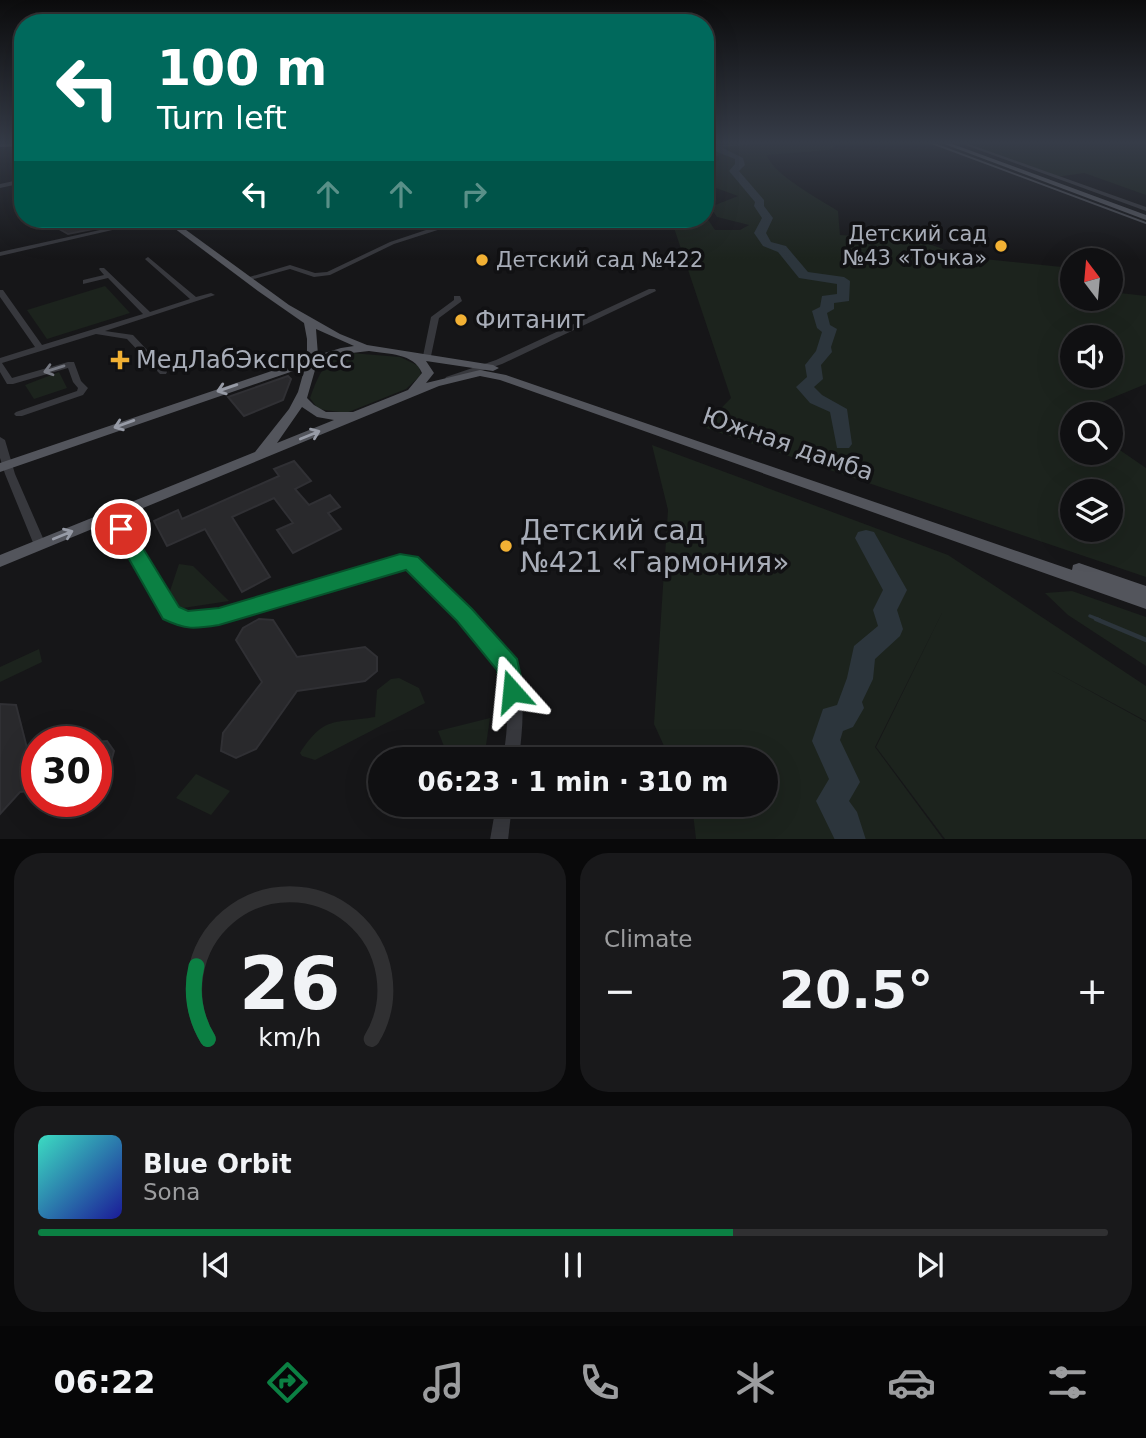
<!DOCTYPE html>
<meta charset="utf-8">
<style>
body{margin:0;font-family:"DejaVu Sans",sans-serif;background:#19191b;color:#f1f3f6;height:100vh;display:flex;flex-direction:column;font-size:26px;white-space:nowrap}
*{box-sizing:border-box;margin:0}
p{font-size:23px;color:#9c9d9f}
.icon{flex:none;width:38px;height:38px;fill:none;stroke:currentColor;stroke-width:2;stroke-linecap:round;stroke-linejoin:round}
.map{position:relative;height:839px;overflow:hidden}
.panel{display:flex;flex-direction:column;gap:14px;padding:14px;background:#09090a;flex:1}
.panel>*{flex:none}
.hud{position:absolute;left:14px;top:14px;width:700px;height:214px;border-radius:28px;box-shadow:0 7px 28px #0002,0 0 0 2px #303032;background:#00695c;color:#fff;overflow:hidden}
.needle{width:46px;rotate:344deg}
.tools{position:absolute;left:1060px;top:248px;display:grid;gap:14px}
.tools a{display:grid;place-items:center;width:63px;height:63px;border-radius:50%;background:#101012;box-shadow:0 7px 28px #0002,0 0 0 2px #303032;font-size:35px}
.speed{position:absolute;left:21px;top:726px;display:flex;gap:14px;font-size:35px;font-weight:700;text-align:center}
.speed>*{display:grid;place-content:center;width:91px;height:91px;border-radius:50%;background:#101012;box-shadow:0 7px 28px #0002,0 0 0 2px #303032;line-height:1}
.speed .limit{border:10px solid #d22;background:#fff;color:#111}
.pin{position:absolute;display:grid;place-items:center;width:60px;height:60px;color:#fff;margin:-30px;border:4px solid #fff;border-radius:50%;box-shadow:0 2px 7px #0007}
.me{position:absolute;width:77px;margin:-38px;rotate:342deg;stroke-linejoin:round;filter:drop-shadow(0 0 5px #0008)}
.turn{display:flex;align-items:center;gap:24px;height:147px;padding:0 28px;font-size:32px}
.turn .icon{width:91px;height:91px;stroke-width:2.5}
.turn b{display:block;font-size:49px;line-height:60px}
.lanes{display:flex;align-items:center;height:66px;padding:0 28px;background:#0003;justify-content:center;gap:35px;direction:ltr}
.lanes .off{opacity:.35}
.big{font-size:52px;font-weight:600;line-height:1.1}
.panel .tile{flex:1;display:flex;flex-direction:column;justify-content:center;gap:10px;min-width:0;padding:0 24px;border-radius:28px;background:#19191b}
.panel .dial{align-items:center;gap:0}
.dial svg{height:182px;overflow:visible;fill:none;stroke:#303032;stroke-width:7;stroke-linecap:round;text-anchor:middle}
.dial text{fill:#f1f3f6;stroke:none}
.song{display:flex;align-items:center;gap:21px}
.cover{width:84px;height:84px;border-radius:10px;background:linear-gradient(135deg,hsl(170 70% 55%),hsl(240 70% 35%))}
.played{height:7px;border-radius:4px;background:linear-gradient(90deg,#0b8043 65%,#303032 65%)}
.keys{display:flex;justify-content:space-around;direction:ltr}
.heat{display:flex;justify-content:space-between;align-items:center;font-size:38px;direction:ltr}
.panel .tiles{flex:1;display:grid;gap:14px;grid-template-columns:1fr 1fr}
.tile:last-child{grid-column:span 2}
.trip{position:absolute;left:368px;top:747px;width:410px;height:70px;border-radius:35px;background:#101012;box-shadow:0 7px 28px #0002,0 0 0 2px #303032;font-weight:600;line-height:70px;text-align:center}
.menu{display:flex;height:112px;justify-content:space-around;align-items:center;background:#060607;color:#9c9d9f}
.menu .icon{width:49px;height:49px}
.menu .on{color:#0b8043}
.menu b{font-size:32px;color:#f1f3f6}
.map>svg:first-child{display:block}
.green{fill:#1c231d;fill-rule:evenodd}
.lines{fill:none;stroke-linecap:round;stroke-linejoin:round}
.stream-far2{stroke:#2c353c;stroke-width:2}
.stream-far1{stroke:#2c353c;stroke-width:3.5}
.stream{stroke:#2c353c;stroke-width:4.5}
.river{fill:#2c353c;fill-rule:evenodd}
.building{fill:#29292c;stroke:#303034;stroke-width:2}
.minor{fill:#37383d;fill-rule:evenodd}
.major{fill:#53555c;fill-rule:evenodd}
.tram{stroke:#4a4c52;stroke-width:2}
.oneway{stroke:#757881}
.oneway2{stroke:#979ba6}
.route{fill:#0b8043;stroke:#07532c;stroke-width:2}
.poi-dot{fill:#f2b134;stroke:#111113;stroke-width:2.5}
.labels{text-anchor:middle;stroke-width:7;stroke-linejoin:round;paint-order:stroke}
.far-poi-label{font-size:21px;fill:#a8adb8;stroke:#111113;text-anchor:end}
.poi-label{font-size:24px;fill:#a8adb8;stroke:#111113;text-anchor:start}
.street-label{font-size:24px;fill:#a8adb8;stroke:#111113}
.near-poi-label{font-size:28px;fill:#a8adb8;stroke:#111113;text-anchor:start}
</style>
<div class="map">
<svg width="1146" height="840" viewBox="0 0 1146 840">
<rect width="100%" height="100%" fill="#161618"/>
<g class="green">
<path d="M705 142 838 144 830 150 767 155C772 174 821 200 838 211L840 235 918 240 965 257 1062 267 1073 274V299H1111V292L1146 296V384L1070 415 1073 417V453H1111V444L1146 468V577L703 427 731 398 671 219H705V215L715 230H740L749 225 717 217 710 207 738 196 705 184V168L719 160 718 156 705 154ZM1073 338H1111V376H1073ZM1073 492H1111V530H1073Z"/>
<polygon points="959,142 1146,142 1146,195 1084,173 1057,177"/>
<polygon points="105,286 130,313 47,339 27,310"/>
<path d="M351 353 400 357 419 366 421 375 406 389 346 413 318 409 310 398C319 373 324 360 351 353Z"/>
<polygon points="59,372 67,388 34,399 25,385"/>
<polygon points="652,445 948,555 1146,686 1146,721 1048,668 1146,722 1146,839 945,839 876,747 943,611 875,747 943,839 696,839 692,805 765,805 765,760 670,759 654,724 668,510"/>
<polygon points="179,564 193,566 229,601 183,608 167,600"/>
<polygon points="1072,591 1146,617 1146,666 1068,615 1045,593"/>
<polygon points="39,649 42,662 0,682 0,667"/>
<path d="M399 678 419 688 425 703 315 760 302 756 300 753C325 715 333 724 375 717L377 690 391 679Z"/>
<polygon points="490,718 484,759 449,759 438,731"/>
<polygon points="196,774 230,791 211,815 176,798"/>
</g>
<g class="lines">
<polyline class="stream-far2" points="718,146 761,143"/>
<polyline class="stream-far1" points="1090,616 1100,620"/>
<polyline class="stream" points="1096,619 1146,640"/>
<g class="river">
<polygon points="712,142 720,142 723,148 743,158 745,165 739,171 764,200 764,206 773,218 766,233 771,242 786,246 808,272 844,277 850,281 849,301 834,303 834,309 827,313 830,325 837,329 831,347 832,352 821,365 823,379 814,387 822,395 847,409 852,444 849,448 837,448 830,412 810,403 796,387 807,377 805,365 816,351 822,332 817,328 812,311 820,307 822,296 837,294 837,284 799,278 778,252 763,246 754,233 762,218 754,206 755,202 729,171 735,164 735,159 717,152"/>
<polygon points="866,530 874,532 907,590 897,610 903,629 900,636 875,659 873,679 862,702 864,708 853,727 843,731 840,740 860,782 849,801 857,812 866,840 835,840 816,801 829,779 812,741 823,709 837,705 847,678 854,646 878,626 873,610 883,590 855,538 858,532"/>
</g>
</g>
<g class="building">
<polygon points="65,219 114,219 114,221 103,227 68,234 49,223"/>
<polygon points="288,376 291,379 283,400 244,416 228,397"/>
<polygon points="294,461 311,481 295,489 309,505 330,495 340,507 328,513 341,529 293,553 277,530 293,523 274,498 232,517 270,577 242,592 205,529 167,546 154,521 178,510 182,519 279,476 274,469"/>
<polygon points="259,619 273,620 297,657 365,647 377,657 377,671 365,681 297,691 256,749 236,758 221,751 223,733 262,682 236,640 243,628"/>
<polygon points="0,704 16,705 28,752 37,751 37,790 20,792 0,814"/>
<polygon points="107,741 114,751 109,769 96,778 96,742"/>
</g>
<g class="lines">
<g class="minor">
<polygon points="957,142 963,142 1146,207 1146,211"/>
<polygon points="23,179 23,183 0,188 0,184"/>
<polygon points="150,219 160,219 0,256 0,252"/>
<polygon points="404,219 411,219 433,228 464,219 472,219 394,244 330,275 314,277 290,269 250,280 246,278 290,265 315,273 327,272 390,242 426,230"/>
<polygon points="148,257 196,297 211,293 215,295 105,331 133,335 166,370 167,372 166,374 160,374 127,339 96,334 2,363 12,378 68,362 74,362 81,381 88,388 83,395 22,416 16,416 14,414 16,412 77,391 78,388 73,382 68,368 13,384 7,384 0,372 0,358 35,347 0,297 0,290 3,290 42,345 143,314 108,278 83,284 83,280 104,275 99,269 100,268 104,268 150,312 190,299 146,260 145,259"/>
<polygon points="649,289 655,289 656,291 502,364 452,381 446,381 445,379 446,377 496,360"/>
<polygon points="454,296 460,296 462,301 439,318 431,356 427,359 424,358 423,356 431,317 454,300"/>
<polygon points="0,437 5,440 15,474 46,545 44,548 40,549 36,548 34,545 5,474 0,458"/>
<path d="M115 510 119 511 176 609 188 614 219 611 400 557 415 559C436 579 458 599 478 620 492 634 508 649 515 667 527 695 522 731 519 760H503C507 732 511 699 503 672 499 660 489 650 481 641 458 615 432 591 408 567H400L219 621 187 625 166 617 109 514 111 511Z"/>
<polygon points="496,805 512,805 508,840 490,840"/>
</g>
<g class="major">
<polygon points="23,142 23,146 0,147 0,143"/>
<polygon points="939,142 947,142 1146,215 1146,220"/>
<path d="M162 219H171L289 305 340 334 367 345 493 365 499 368 493 371 426 361 434 373 426 383 480 370 506 375 1072 570 1073 565 1079 563 1146 586V609L500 380 480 376 439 386 0 567V555L255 452 289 409 298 392 305 367 0 472V463L307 359V339L304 323 258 291ZM316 329 354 346 341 348 318 355ZM369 351C388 354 414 353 422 373L408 390 353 412H326L314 405 307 398 317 363 343 354ZM302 407 317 417 334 420 277 443Z"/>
</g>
<polyline class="tram" points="929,142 1146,223"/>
</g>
<defs><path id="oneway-shaft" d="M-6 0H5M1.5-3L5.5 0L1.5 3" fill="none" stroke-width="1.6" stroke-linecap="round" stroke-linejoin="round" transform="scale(1.75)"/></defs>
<use class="oneway" href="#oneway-shaft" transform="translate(54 369) rotate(163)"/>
<g class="oneway2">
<use href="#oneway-shaft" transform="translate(227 388) rotate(161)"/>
<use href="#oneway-shaft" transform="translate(124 424) rotate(160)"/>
<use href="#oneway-shaft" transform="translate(310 435) rotate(-22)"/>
<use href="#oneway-shaft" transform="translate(63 535) rotate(-22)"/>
</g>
<linearGradient id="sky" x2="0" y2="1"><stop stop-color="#0c0c0d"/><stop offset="0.55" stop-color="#363c48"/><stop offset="1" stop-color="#363c48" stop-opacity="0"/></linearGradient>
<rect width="1146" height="259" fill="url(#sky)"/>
<path class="route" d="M121 522 128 524 179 607 188 611 219 608 400 554 418 557 472 609 517 659 524 691 520 698 512 701 503 698 497 670 457 621 406 570 219 625C194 629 186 630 163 619L112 529Z"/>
<g class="poi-dot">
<circle cx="1001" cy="246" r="7"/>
<circle cx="482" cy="260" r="7"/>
<circle cx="461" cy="320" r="7"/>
<path d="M116.5 349.5h7v7h7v7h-7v7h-7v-7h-7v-7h7z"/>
<circle cx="506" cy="546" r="7"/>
</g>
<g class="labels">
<g class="far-poi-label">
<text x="987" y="241">Детский сад<tspan x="987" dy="24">№43 «Точка»</tspan></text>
<text x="496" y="267" text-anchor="start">Детский сад №422</text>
</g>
<g class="poi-label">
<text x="475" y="328">Фитанит</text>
<text x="136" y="368">МедЛабЭкспресс</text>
</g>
<g class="street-label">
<text transform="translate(788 444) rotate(19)" y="8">Южная дамба</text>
</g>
<g class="near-poi-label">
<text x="520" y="540">Детский сад<tspan x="520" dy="32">№421 «Гармония»</tspan></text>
</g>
</g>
</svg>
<div class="tools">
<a><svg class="needle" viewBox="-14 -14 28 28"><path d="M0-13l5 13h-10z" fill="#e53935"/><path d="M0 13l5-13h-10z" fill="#9c9d9f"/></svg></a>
<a><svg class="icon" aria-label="sound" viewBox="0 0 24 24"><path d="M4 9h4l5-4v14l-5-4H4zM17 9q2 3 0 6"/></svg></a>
<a><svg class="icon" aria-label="search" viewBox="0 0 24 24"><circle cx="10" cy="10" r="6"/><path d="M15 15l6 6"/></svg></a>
<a><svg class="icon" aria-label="layers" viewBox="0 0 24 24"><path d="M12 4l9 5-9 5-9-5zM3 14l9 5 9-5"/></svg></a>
</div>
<div class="speed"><div class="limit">30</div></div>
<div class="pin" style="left:121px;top:529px;background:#d93025"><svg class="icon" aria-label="arrive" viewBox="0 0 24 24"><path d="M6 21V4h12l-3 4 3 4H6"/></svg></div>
<svg class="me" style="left:512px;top:691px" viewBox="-20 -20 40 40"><path d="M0-17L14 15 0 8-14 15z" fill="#0b8043" stroke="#fff" stroke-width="4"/></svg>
<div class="trip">06:23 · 1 min · 310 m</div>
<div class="hud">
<div class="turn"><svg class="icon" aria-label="left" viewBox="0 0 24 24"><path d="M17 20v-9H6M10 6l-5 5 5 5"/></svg><div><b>100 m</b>Turn left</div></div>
<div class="lanes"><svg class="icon" aria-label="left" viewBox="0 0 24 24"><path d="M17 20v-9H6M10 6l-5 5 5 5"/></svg><svg class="icon off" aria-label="ahead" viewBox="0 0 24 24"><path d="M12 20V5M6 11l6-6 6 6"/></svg><svg class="icon off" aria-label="ahead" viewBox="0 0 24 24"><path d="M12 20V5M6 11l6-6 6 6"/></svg><svg class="icon off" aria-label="right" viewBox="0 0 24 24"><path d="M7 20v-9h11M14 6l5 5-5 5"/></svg></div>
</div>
</div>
<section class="panel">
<div class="tiles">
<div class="tile dial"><svg viewBox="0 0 100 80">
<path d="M14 69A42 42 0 1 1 86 69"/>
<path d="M14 69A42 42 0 0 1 9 37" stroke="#0b8043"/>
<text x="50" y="56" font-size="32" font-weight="700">26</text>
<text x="50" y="72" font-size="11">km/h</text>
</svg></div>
<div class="tile"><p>Climate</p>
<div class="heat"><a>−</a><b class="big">20.5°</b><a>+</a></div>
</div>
<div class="tile">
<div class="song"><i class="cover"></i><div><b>Blue Orbit</b><p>Sona</p></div></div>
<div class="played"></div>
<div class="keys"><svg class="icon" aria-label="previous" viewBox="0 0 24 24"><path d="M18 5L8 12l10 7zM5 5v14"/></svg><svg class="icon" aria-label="pause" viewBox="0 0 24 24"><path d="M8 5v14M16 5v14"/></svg><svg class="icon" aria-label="next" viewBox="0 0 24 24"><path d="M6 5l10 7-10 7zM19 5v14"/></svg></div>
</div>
</div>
</section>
<nav class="menu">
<b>06:22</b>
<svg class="icon on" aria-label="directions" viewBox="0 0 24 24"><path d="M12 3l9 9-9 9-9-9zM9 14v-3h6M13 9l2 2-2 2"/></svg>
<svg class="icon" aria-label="music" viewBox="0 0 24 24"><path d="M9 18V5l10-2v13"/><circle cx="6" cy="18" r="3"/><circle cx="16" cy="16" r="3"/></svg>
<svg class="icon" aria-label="phone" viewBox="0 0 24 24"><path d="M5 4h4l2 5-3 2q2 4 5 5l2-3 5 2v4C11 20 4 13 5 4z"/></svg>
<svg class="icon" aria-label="climate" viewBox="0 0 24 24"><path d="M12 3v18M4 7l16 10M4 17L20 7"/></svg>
<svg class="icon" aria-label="car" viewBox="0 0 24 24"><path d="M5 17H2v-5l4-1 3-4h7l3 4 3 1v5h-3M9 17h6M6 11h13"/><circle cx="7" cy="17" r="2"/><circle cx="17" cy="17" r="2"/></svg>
<svg class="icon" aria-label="filters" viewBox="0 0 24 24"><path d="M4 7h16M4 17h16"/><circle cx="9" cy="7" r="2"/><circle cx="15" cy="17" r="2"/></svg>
</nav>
